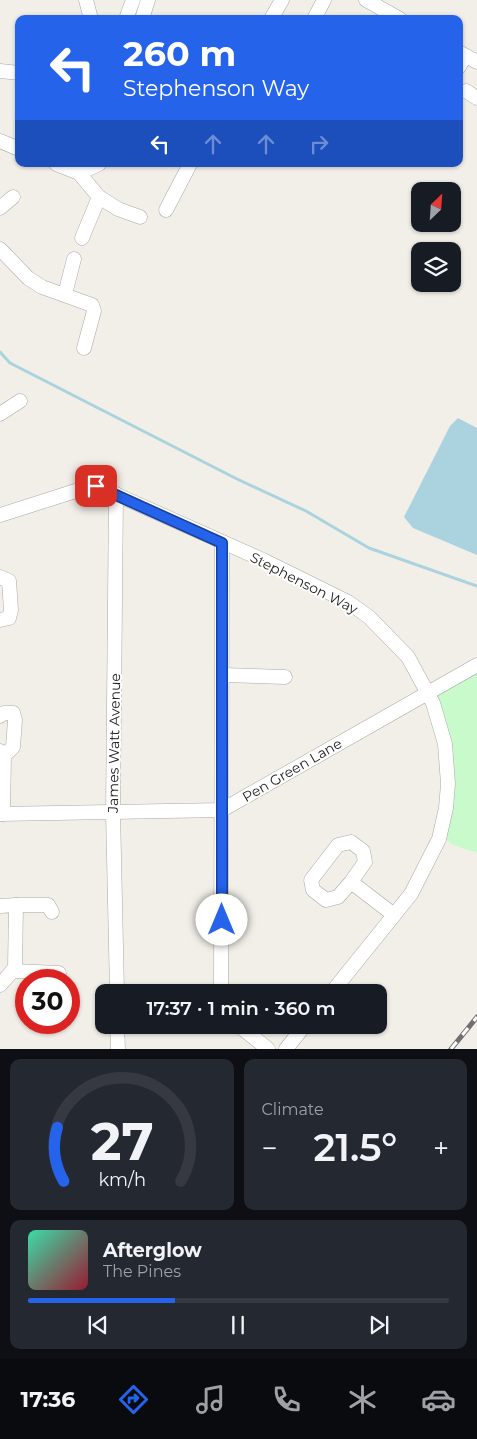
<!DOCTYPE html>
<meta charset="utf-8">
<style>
body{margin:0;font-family:Montserrat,sans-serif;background:#242831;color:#f1f3f6;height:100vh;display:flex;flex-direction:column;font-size:19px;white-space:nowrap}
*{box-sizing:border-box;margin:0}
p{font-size:16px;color:#9ea1a6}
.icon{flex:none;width:28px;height:28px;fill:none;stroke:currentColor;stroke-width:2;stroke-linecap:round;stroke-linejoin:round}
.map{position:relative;height:1049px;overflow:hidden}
.side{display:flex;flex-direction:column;gap:10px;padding:10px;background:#0d0f14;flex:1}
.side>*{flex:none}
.guide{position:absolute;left:15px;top:15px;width:448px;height:152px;border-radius:10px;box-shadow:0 1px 4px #0004;background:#2563eb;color:#fff;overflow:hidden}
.needle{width:32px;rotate:25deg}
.fabs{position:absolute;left:411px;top:182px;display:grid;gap:10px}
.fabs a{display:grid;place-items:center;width:50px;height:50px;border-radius:10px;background:#171b24;box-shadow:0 1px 4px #0004;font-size:25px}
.speed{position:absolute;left:15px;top:969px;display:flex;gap:10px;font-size:25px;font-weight:700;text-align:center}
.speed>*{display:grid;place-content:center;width:65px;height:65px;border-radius:50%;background:#171b24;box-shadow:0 1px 4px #0004;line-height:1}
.speed .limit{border:8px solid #d22;background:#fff;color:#111}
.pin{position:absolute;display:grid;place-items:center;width:42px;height:42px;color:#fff;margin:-21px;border-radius:10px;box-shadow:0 2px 8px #0006}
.me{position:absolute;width:55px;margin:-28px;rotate:0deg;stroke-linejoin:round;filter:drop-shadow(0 0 4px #0008)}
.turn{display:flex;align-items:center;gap:18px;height:105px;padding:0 25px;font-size:22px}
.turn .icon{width:65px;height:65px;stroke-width:2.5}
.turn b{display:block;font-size:35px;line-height:42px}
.lanes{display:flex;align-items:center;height:48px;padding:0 25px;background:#0003;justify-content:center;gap:25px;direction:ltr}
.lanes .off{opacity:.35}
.big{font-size:38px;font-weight:600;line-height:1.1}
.side .tile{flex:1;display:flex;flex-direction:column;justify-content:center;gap:8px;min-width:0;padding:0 18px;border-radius:10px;background:#242831}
.side .dial{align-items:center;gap:0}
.dial svg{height:130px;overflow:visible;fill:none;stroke:#363941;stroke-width:7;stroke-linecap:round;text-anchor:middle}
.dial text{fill:#f1f3f6;stroke:none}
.song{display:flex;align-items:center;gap:15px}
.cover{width:60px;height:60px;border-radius:8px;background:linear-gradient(135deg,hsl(160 70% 55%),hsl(350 70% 35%))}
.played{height:5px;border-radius:2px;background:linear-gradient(90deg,#2563eb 35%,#363941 35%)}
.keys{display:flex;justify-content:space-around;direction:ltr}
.heat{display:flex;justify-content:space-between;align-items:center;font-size:28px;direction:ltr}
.side .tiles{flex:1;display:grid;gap:10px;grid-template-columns:1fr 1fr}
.tile:last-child{grid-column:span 2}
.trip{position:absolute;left:95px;top:984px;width:292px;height:50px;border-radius:10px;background:#171b24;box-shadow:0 1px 4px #0004;font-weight:600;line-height:50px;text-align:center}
.dock{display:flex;height:80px;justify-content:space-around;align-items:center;background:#090b0e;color:#9ea1a6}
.dock .icon{width:35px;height:35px}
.dock .selected{color:#2563eb}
.dock b{font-size:22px;color:#f1f3f6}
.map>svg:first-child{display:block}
.park{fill:#c8facc}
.water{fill:#aad3df}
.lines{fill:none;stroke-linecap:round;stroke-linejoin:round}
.stream{stroke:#aad3df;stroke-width:3}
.minor-casing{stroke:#a9a9a9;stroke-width:15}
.minor{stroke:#fff;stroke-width:14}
.rail-casing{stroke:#707070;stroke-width:5}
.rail{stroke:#fff;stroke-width:3;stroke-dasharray:9;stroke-linecap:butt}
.route-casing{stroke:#184099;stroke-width:12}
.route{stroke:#2563eb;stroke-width:9}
.labels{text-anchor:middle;stroke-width:4;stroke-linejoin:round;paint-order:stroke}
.street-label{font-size:14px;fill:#222;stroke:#fff}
</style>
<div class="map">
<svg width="477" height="1049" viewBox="0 0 477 1049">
<rect width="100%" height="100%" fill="#f2efe9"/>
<polygon class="park" points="477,666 477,853 451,844 445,836 453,784 427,693"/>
<polygon class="water" points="458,418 477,428 477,555 413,528 404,517 450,426"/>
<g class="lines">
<polyline class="stream" points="0,352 10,363 237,479 306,511 369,548 477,586"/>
<g class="minor-casing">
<g id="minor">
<polyline points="86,0 91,19"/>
<polyline points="366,0 400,19"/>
<polyline points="126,19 133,0"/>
<polyline points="142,19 148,0"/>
<polyline points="271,19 282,0"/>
<polyline points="314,19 324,0"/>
<polyline points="459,52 477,62"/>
<polyline points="459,67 465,56"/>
<polyline points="0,71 19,73"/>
<polyline points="466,91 477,98"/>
<polyline points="0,141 19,149"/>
<polyline points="56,164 79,173 99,197 118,209 140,217"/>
<polyline points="79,173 99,164"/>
<polyline points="0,208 13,197"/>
<polyline points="166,210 190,164"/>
<polyline points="82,238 99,197"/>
<polyline points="0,249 28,278 42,287 92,305 94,311 84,348"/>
<polyline points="65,294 74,259"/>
<polyline points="0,414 20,401"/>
<polyline points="116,494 113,812 117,992"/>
<polyline points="0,515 85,488 97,486 263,560 348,602 369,617 408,657 433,703 445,744 448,784 446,808 439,839 411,894 332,992"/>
<polyline points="0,577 9,581 11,610 9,618 0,620"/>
<polyline points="223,675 285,677"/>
<polyline points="0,716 4,713 13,713 15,720 13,747 4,756"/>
<polyline points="0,751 4,756 3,814"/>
<polyline points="0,814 222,810 477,665"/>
<polyline points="351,882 338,897 326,900 313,890 311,880 338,845 351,842 363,851 365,862 351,882 394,915"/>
<polyline points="16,905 48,905 52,912"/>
<polyline points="0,906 16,905 15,968 0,985"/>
<polyline points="12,971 59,973"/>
<polyline points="221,992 222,543"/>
<polyline points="117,1025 118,1049"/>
<polyline points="238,1025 268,1049"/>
<polyline points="286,1049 305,1025"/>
</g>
</g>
<use href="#minor" class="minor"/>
<g class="rail-casing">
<polyline id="rail" points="451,1049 477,1017"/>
</g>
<use href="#rail" class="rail"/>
</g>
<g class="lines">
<g class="route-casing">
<polyline id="route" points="96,486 222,543 222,920"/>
</g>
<use href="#route" class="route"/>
</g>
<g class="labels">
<g class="street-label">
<text transform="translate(304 583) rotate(27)" y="5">Stephenson Way</text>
<text transform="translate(114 743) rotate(-89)" y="5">James Watt Avenue</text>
<text transform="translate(292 770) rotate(-30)" y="5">Pen Green Lane</text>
</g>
</g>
</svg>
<div class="fabs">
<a><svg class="needle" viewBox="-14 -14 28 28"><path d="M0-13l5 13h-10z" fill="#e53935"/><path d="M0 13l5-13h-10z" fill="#9ea1a6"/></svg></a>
<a><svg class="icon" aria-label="layers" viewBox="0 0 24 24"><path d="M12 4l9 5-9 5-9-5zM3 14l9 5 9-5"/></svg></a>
</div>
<div class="speed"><div class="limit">30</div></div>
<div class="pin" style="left:96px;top:486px;background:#d93025"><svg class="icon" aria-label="arrive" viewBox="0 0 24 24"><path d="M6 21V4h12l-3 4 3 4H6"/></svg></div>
<svg class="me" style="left:222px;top:920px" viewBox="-20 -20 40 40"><circle r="19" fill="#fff"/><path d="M0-13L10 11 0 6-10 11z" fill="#2563eb"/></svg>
<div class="trip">17:37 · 1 min · 360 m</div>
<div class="guide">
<div class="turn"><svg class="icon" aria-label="left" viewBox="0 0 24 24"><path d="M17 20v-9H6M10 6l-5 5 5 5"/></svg><div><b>260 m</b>Stephenson Way</div></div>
<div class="lanes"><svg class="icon" aria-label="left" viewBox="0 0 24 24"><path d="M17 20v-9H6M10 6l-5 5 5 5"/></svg><svg class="icon off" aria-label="ahead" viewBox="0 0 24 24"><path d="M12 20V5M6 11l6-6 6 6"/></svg><svg class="icon off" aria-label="ahead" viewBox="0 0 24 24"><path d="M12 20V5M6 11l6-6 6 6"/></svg><svg class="icon off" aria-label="right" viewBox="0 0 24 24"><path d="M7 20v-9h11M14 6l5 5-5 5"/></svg></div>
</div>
</div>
<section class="side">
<div class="tiles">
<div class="tile dial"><svg viewBox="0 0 100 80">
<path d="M14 69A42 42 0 1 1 86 69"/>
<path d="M14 69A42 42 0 0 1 10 36" stroke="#2563eb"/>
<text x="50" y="56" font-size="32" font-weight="700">27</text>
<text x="50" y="72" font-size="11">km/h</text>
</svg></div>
<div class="tile"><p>Climate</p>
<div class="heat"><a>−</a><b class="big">21.5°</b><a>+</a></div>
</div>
<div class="tile">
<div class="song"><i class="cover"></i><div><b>Afterglow</b><p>The Pines</p></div></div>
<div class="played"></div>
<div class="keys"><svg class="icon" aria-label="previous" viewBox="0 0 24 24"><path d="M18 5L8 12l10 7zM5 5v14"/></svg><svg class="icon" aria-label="pause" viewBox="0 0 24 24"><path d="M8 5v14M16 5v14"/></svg><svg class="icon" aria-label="next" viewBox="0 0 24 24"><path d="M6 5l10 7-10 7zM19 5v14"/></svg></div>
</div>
</div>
</section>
<nav class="dock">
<b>17:36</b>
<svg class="icon selected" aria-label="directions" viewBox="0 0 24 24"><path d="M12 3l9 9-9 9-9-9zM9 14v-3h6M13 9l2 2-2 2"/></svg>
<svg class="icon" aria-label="music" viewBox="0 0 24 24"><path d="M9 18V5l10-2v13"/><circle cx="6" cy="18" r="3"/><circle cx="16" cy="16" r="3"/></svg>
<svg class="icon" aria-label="phone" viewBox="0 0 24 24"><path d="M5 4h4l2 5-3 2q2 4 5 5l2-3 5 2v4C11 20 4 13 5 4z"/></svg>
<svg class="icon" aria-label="climate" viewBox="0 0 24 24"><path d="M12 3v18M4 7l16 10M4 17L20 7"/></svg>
<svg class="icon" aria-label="car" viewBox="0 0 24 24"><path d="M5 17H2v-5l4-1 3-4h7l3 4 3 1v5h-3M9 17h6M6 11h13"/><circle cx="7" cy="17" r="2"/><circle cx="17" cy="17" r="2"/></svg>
</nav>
